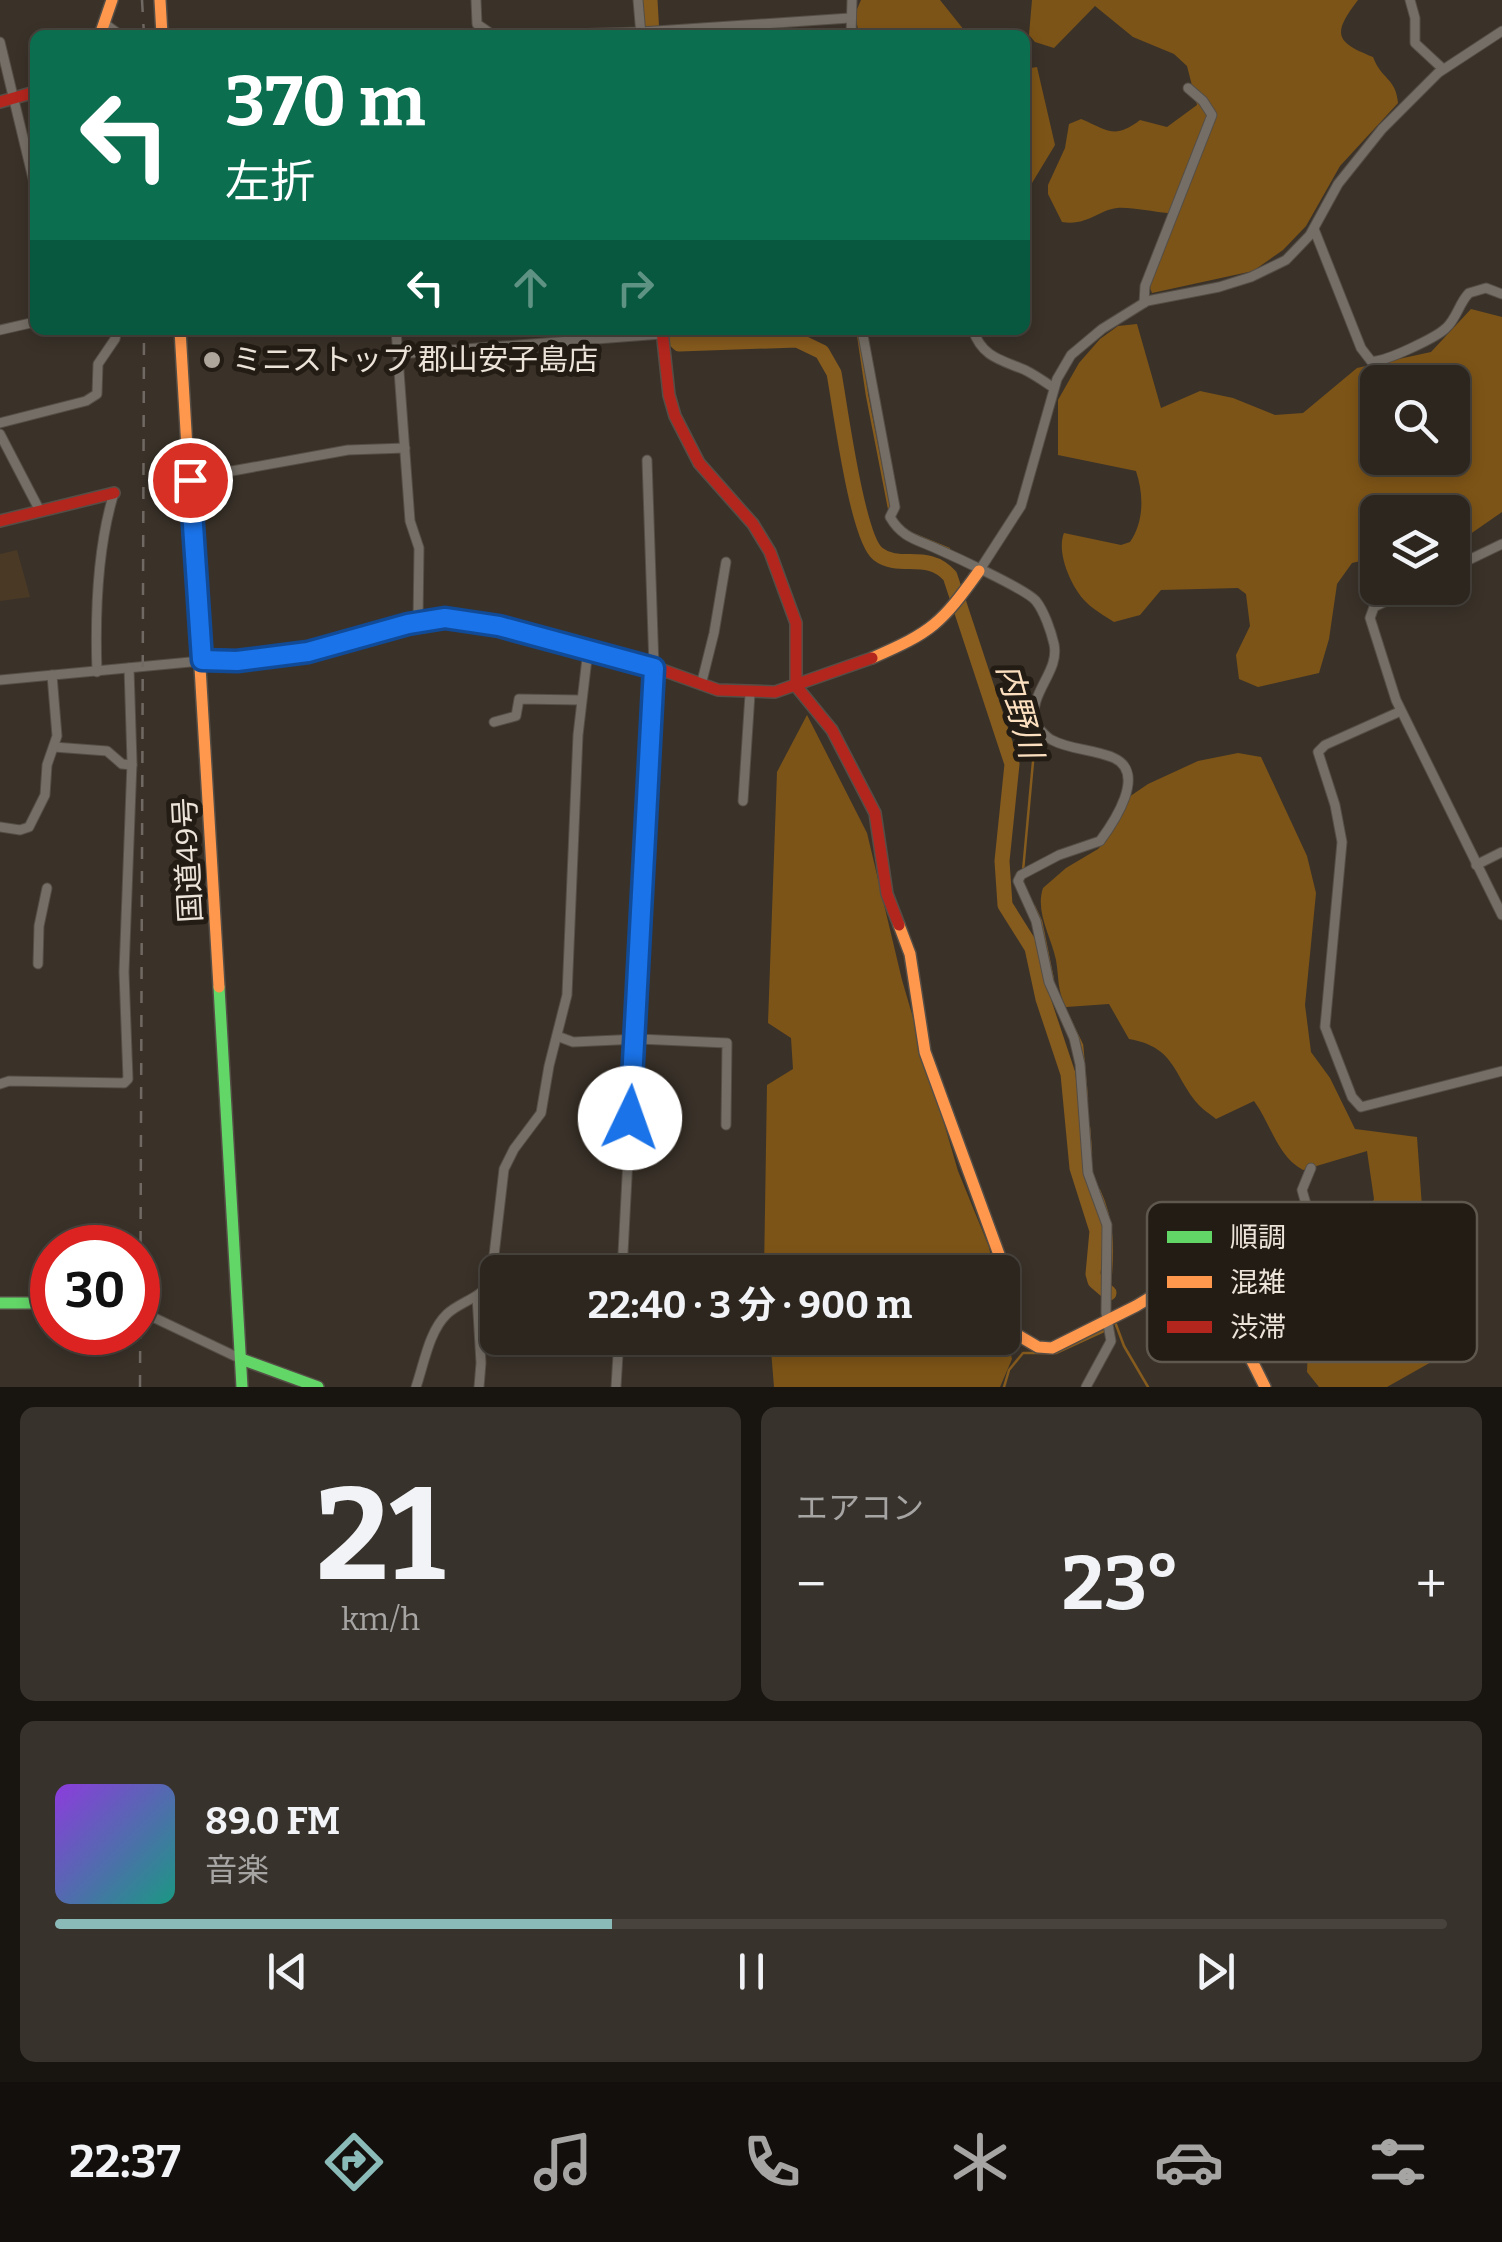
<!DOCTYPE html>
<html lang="ja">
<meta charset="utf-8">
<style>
body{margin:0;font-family:Bitter,"Noto Sans JP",serif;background:#38322c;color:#f1f3f6;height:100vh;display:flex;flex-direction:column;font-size:38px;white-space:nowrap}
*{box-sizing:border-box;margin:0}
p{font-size:32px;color:#a6a5a4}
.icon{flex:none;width:55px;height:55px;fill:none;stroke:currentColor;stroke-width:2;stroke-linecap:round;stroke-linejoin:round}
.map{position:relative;height:1387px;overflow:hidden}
.sheet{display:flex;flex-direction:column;gap:20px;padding:20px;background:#181511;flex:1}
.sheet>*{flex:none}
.hud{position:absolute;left:30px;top:30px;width:1000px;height:305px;border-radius:15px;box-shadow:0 5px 15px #0003,0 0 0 2px #48433d;background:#0b6e4f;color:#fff;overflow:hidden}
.buttons{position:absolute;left:1360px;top:365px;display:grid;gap:20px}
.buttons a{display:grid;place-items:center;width:110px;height:110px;border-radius:15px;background:#2c261f;box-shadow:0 5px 15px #0003,0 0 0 2px #48433d;font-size:50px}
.speed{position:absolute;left:30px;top:1225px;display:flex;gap:20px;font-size:50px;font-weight:700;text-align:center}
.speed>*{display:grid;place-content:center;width:130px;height:130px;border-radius:50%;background:#2c261f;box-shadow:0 5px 15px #0003,0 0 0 2px #48433d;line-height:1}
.speed .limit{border:15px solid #d22;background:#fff;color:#111}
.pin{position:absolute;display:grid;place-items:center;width:85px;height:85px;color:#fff;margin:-42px;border:5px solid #fff;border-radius:50%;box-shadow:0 2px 10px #0007}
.me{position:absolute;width:110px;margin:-55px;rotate:3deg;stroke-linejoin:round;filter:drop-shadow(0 0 8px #0008)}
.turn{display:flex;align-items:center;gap:35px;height:210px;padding:0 30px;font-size:45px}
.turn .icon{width:130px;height:130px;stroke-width:2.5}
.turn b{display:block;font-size:70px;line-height:85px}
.lanes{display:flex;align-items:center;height:95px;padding:0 30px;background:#0003;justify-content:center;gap:50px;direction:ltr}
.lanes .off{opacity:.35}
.big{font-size:75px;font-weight:700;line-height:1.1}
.sheet .card{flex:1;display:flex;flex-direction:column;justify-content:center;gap:15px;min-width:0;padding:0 35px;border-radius:15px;background:#38322c}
.sheet .dial{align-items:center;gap:0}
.dial b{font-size:130px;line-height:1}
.song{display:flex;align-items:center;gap:30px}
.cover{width:120px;height:120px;border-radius:15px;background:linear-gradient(135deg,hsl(270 70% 55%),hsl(170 70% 35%))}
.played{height:10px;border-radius:5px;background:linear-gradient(90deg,#8bbbb9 40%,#48433d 40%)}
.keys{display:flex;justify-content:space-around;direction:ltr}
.heat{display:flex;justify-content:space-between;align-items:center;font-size:55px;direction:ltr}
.sheet .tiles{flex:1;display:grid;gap:20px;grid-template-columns:1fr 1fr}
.card:last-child{grid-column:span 2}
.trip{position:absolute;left:480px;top:1255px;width:540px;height:100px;border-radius:15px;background:#2c261f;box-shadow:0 5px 15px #0003,0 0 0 2px #48433d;font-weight:700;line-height:100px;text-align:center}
.dock{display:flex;height:160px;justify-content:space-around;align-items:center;background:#120f0c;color:#a6a5a4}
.dock .icon{width:70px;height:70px}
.dock .on{color:#8bbbb9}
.dock b{font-size:45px;color:#f1f3f6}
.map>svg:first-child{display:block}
.built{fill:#4a3924}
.forest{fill:#7d5417;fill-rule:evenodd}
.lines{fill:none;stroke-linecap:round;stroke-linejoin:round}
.stream{stroke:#865b1e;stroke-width:2.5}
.river{stroke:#865b1e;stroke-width:15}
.street-casing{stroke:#554e46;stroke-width:11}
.fast-casing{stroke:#554e46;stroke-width:14}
.slow-casing{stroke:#554e46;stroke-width:14}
.jam-casing{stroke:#554e46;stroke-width:14}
.street{stroke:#746e66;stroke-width:9}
.fast{stroke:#63d668;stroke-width:11}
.slow{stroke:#ff974d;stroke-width:11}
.jam{stroke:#b3261e;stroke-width:11}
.rail{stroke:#706963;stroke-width:2.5;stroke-dasharray:12 12;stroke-linecap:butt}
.route-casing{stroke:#114b97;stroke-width:25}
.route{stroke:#1a73e8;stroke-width:18}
.poi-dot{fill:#aea59b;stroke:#221c14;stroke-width:4}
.labels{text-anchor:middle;stroke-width:10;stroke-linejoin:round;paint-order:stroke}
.poi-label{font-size:30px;fill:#ece3d9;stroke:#221c14;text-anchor:start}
.street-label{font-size:30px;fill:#ece3d9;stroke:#221c14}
.water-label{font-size:32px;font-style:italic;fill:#fbdfbf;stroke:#221c14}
.key{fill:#221c14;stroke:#5f584f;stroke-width:2.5}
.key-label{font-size:28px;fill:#ece3d9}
</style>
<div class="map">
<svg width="1502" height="1387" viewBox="0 0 1502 1387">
<rect width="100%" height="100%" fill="#3a3229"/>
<polygon class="built" points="17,550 30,597 0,601 0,554"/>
<g class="forest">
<polygon points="861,0 940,0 968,35 859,35 855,14"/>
<path d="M1032 0H1358C1332 34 1335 42 1373 57 1381 79 1396 78 1398 103L1340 166 1306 226 1283 250 1253 271 1152 293 1150 288 1170 219 1168 213C1152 212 1133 207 1117 208 1098 210 1088 226 1062 222L1048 194V185L1065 148 1069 124 1081 119C1108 130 1114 140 1140 120L1167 127 1197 105 1187 66 1174 54 1133 37 1095 6 1054 48 1035 42 1029 35Z"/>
<polygon points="1037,67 1055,145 1032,183 1025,178 1025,69"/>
<path d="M1471 309 1502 317V512L1453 546 1452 512H1378L1377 557 1352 563 1337 584 1329 639 1319 673 1258 687 1239 679 1236 655 1250 626 1246 594 1238 588 1161 590 1140 615 1114 622C1105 616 1094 610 1086 602 1071 587 1056 552 1064 533L1121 545 1130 542C1144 522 1144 495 1136 471L1058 455V400L1079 363 1100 339 1118 326 1137 324 1161 408 1200 391 1233 398 1275 415 1303 413 1357 368 1431 352ZM1378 382H1452V458H1378Z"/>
<polygon points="807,715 867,833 902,980 958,1171 989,1247 994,1272 764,1272 767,1085 793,1069 791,1038 768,1023 777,772"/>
<path d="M1238 753 1261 757 1307 856 1316 893 1305 1005 1311 1052 1330 1078 1355 1129 1417 1137 1433 1361 1387 1387H1319L1307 1372 1308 1346 1323 1251 1345 1223 1369 1211 1374 1199 1367 1151 1303 1170C1277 1156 1271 1124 1254 1101L1216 1119C1210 1114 1202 1109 1197 1103 1173 1074 1175 1047 1129 1039L1109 1004 1066 1007C1057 991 1059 977 1056 960 1051 936 1035 912 1043 888L1066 868 1098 849 1108 838 1129 797 1148 784 1198 761Z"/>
<polygon points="1003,1321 1012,1359 1000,1387 774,1387 770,1338 1002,1338"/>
</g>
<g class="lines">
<g class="stream">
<polyline points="858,334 867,395 889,508"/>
<polyline points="915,535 949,549"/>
<polyline points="1056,666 1058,644"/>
<polyline points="1023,871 1036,729"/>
<polyline points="1034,906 1041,921 1053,980"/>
<polyline points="1066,1011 1082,1045 1087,1099"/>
<polyline points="1089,1127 1091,1153"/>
<path d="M1099 1190C1114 1222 1113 1250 1110 1285"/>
<polyline points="1115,1322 1124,1346 1148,1387"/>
<polyline points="1004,1387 1009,1370 1023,1353 1056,1353 1106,1330"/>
</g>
<g class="river">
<polyline points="650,0 652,35"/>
<path d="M672 330 673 338 679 344 797 340 822 352 834 373C840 405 857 538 878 554 900 571 927 550 950 576L1012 764 1002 861 1005 905 1032 948 1043 999 1068 1074 1077 1168 1097 1231 1093 1274 1095 1281 1109 1293"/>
</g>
<g class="street-casing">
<g id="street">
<polyline points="476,0 477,24 493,35"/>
<polyline points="638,0 641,35"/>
<polyline points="1410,0 1415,18 1415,43 1443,69"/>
<polyline points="105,24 120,35"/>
<polyline points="531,35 641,32 850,18"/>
<polyline points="851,35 852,0"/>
<polyline points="0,42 35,187"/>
<path d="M1314 229 1361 348 1371 361C1384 363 1437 337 1446 328 1457 318 1459 303 1469 293L1486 288 1502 294"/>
<polyline points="1144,303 1145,286 1212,115 1203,101 1188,88"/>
<polyline points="0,330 35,322"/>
<polyline points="396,330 410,521 419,548 418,621"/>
<path d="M862 330 895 507 890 517C901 536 914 539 933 547 951 555 1026 589 1036 601 1044 611 1051 631 1054 644 1060 672 1029 691 1034 724 1041 729 1044 736 1052 740 1070 750 1094 749 1114 758 1147 773 1114 822 1100 841L1059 855 1021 875 1018 881 1036 921 1049 982 1074 1038 1080 1064 1088 1173 1107 1225 1106 1313 1111 1341 1086 1387"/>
<path d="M973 330C982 357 1001 360 1025 370 1035 375 1045 382 1054 388"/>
<polyline points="398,354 662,334"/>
<polyline points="0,423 86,401 97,394 98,364 115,339 117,330"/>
<polyline points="0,434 40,511"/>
<polyline points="191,491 221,473 348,450 405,448"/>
<polyline points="1452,568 1502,544"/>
<polyline points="979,571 1021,506 1057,379 1071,355 1102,329 1147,301 1219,287 1251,277 1286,260 1310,235 1338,184 1382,129 1438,73 1502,31"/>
<polyline points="1413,588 1374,607 1370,618 1396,700 1502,915"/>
<path d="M97 672C95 615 97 548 114 493"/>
<polyline points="0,680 201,661"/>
<polyline points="701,685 714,633 726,562"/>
<polyline points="1401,711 1325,745 1318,752 1335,805 1342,842 1325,1027 1352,1097 1361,1107 1502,1071"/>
<polyline points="494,722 516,716 519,699 581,700"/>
<polyline points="54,747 107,751 122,764 132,765"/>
<polyline points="743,801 750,694"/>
<polyline points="0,827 20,830 29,827 45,795 47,765 57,736 52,675"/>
<polyline points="1476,865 1502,852"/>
<polyline points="38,964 39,926 47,888"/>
<polyline points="557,1036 573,1042 639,1039 727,1043 726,1125"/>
<polyline points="0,1084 9,1081 124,1083 128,1079 124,972 132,762 129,668"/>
<polyline points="622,1272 654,667 647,460"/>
<path d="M1206 1276C1235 1246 1273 1274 1307 1261L1310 1218 1302 1190 1311 1168"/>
<polyline points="477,1296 481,1363 479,1387"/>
<polyline points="140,1311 241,1359"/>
<path d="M416 1387C424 1364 429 1331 447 1314 461 1301 480 1299 491 1281L504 1169 514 1149 541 1113 549 1066 567 995 578 735 588 650"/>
<polyline points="616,1387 619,1338"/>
</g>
</g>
<g class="fast-casing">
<g id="fast">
<polyline points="219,987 242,1387"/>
<polyline points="0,1303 52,1303"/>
<polyline points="241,1359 318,1387"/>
</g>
</g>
<g class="slow-casing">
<g id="slow">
<polyline points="160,0 162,35"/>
<polyline points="100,35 112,0"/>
<polyline points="180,330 219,987"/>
<path d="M872 658C932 632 941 624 979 571"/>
<polyline points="899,925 910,954 925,1052 1001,1260 1003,1295 1016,1334 1038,1347 1052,1348 1136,1306 1186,1276 1202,1274 1218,1293 1265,1387"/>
<polyline points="138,1311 140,1311"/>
</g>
</g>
<g class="jam-casing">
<g id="jam">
<polyline points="0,102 35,92"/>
<polyline points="662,330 669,395 675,416 699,463 753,524 770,552 796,623 796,686 832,730 875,813 887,894 899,925"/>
<polyline points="0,521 114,493"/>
<polyline points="202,661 237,661 308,652 418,621 463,619 654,667 718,690 775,692 872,658"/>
</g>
</g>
<use href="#street" class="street"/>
<use href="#fast" class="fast"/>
<use href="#slow" class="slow"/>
<use href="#jam" class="jam"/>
<g class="rail">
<polyline points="142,0 144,35"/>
<polyline points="140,1387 144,330"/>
</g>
</g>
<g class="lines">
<g class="route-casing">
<polyline id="route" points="190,480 202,660 237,661 308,652 408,624 445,618 499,626 654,668 630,1118"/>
</g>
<use href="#route" class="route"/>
</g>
<circle class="poi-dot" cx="212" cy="360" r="10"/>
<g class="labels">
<g class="poi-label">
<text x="232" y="370">ミニストップ 郡山安子島店</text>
</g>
<g class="street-label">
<text transform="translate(188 860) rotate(-93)" y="10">国道49号</text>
</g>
<g class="water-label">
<text transform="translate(1020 711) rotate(75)" y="11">内野川</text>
</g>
</g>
<rect x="1147" y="1202" width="330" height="160" rx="15" class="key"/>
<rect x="1167" y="1231" width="45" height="12" fill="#63d668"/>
<rect x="1167" y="1276" width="45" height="12" fill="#ff974d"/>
<rect x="1167" y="1321" width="45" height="12" fill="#b3261e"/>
<g class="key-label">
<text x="1230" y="1247">順調</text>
<text x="1230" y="1292">混雑</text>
<text x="1230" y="1337">渋滞</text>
</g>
</svg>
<div class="buttons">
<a><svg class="icon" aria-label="search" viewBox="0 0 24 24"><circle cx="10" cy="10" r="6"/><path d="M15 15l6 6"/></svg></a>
<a><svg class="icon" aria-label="layers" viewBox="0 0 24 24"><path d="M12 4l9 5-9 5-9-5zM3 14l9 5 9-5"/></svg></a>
</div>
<div class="speed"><div class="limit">30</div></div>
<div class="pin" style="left:190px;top:480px;background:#d93025"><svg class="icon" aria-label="arrive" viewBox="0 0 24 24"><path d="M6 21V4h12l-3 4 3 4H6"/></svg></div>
<svg class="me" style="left:630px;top:1118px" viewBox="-20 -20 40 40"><circle r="19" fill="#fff"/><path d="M0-13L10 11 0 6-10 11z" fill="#1a73e8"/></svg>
<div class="trip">22:40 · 3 分 · 900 m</div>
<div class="hud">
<div class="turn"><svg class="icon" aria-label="left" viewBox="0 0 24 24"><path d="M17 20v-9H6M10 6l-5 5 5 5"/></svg><div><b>370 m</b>左折</div></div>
<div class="lanes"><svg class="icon" aria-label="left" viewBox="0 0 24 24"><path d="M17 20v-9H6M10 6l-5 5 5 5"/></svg><svg class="icon off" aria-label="ahead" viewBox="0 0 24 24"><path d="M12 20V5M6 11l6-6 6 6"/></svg><svg class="icon off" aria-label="right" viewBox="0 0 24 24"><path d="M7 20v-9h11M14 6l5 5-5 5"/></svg></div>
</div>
</div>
<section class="sheet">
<div class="tiles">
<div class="card dial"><b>21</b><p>km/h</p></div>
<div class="card"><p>エアコン</p>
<div class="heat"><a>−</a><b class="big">23°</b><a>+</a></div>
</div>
<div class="card">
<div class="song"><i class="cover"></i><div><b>89.0 FM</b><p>音楽</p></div></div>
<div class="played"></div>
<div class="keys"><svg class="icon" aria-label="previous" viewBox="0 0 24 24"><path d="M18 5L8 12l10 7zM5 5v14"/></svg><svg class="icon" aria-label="pause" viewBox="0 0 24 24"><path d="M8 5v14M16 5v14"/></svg><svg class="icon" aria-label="next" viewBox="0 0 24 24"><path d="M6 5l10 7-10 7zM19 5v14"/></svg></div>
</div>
</div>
</section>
<nav class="dock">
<b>22:37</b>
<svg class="icon on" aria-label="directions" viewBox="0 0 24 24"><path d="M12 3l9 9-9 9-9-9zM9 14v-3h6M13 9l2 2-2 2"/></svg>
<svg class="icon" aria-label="music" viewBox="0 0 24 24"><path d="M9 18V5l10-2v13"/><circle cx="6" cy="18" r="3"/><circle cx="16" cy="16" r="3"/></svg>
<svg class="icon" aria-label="phone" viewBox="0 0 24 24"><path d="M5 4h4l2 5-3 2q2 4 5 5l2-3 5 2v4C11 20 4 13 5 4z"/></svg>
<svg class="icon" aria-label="climate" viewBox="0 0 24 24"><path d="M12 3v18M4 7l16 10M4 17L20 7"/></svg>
<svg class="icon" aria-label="car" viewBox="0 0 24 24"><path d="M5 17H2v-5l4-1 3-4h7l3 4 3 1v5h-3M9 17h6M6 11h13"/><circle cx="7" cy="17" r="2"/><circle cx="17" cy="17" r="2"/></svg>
<svg class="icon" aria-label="filters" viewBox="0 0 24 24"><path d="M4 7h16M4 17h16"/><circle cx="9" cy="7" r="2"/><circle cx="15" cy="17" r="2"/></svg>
</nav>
